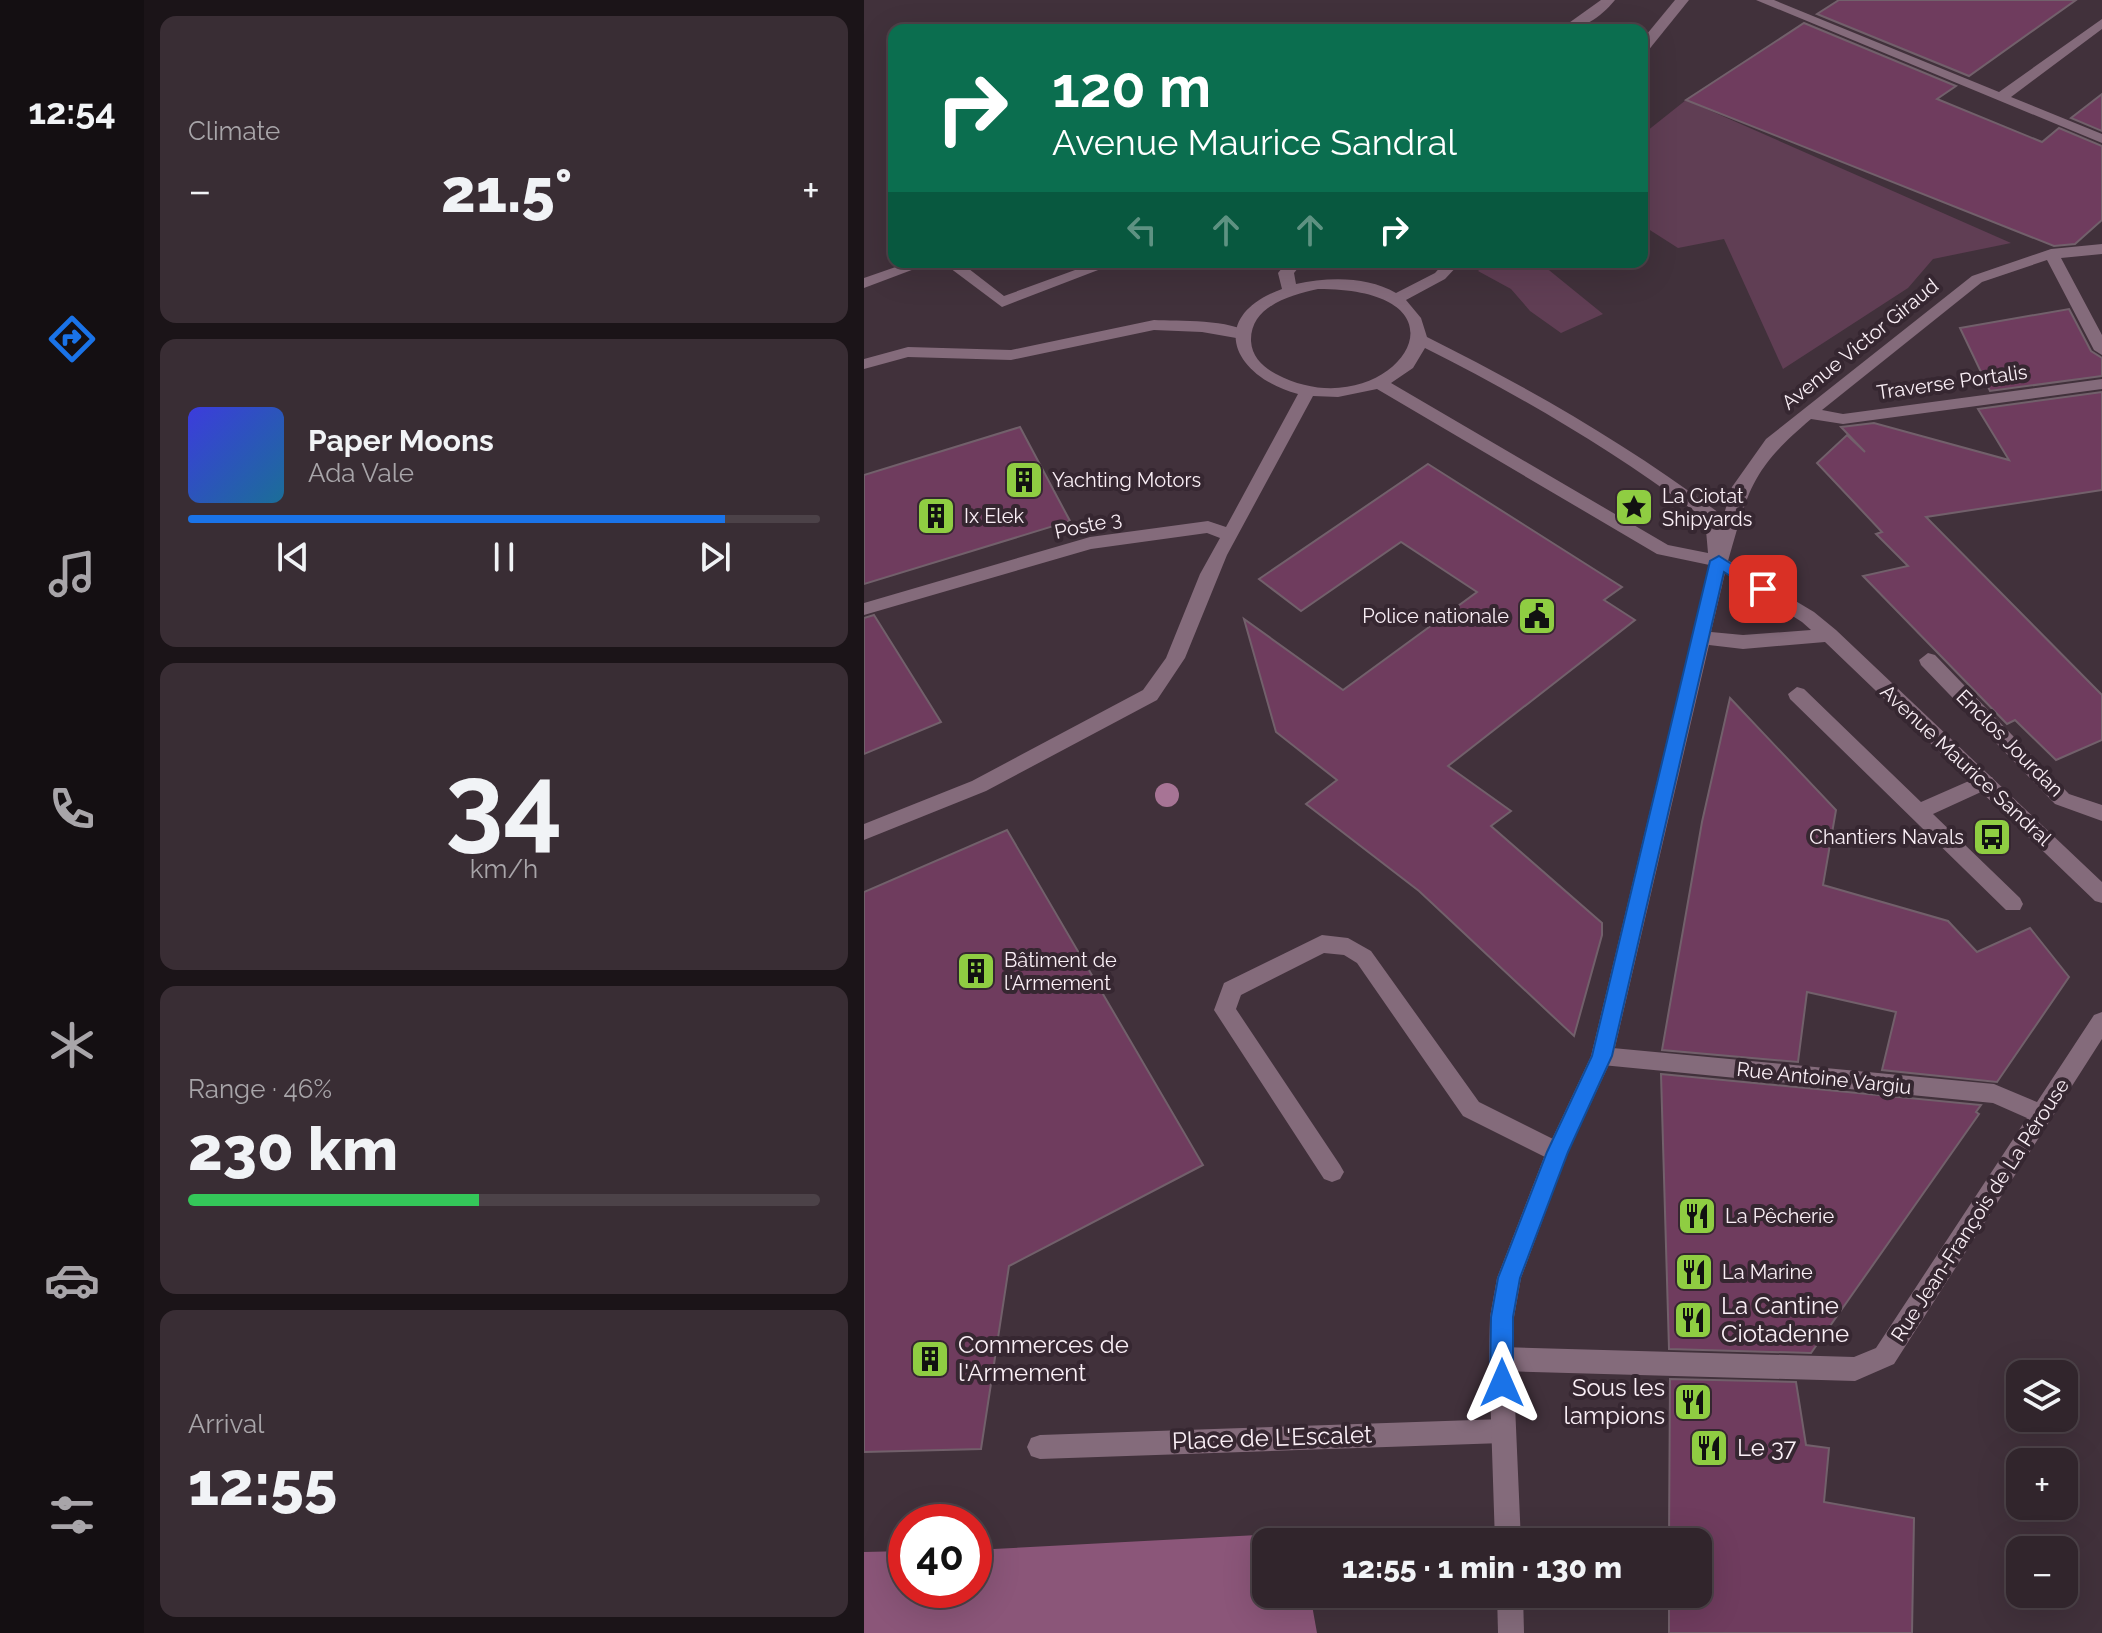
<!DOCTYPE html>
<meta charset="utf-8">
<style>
body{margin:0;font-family:Raleway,sans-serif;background:#392d34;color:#f1f3f6;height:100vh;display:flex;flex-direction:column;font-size:30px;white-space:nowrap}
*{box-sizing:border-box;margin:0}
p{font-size:26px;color:#a8a5a9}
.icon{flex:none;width:44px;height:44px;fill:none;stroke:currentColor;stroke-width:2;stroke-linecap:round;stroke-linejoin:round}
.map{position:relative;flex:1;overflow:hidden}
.side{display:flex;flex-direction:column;gap:16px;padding:16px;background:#1b1418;width:720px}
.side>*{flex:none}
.top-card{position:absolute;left:24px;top:24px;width:760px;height:244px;border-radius:16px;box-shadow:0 8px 32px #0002,0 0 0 2px #4c4248;background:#0b6e4f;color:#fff;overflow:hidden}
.buttons{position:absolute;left:1142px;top:1360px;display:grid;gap:16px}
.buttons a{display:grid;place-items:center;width:72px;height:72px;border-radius:16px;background:#31252c;box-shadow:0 8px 32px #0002,0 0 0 2px #4c4248;font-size:40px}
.speed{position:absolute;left:24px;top:1504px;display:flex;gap:16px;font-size:40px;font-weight:700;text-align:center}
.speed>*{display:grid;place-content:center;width:104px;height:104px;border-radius:50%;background:#31252c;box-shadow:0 8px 32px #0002,0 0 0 2px #4c4248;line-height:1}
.speed .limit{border:12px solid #d22;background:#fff;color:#111}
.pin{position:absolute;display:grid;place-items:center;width:68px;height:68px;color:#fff;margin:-34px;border-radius:16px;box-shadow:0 4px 12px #0006}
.me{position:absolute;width:88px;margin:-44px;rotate:0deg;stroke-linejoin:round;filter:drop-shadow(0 0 6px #0008)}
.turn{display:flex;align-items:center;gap:28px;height:168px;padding:0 32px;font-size:36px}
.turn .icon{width:104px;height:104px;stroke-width:2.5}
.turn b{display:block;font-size:56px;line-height:68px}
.lanes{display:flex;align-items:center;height:76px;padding:0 32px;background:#0003;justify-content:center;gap:40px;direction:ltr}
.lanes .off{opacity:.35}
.big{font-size:60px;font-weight:800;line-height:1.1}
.side .tile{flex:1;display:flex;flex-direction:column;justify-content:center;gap:12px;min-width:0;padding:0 28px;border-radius:16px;background:#392d34}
.side .dial{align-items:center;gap:0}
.dial b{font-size:104px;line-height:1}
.song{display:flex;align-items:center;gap:24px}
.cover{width:96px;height:96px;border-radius:12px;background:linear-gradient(135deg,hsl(240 70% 55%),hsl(200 70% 35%))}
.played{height:8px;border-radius:4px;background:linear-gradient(90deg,#1a73e8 85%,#4c4248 85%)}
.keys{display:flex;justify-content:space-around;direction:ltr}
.heat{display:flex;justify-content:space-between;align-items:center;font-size:44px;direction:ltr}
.charge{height:12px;border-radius:6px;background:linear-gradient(90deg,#34c759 46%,#4c4248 0)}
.trip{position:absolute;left:388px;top:1528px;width:460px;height:80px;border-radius:16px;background:#31252c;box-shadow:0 8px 32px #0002,0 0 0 2px #4c4248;font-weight:800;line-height:80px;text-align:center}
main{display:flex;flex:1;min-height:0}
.tabs{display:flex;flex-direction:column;width:144px;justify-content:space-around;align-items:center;background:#140f12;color:#a8a5a9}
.tabs .icon{width:56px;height:56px}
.tabs .on{color:#1a73e8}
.tabs b{font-size:36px;color:#f1f3f6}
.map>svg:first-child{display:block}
.green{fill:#603e54}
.water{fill:#8b5679}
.building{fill:#6f3c5e;stroke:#72606b;stroke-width:2}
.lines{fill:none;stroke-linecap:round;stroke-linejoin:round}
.service{fill:#846b7b;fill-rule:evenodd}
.minor{fill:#846b7b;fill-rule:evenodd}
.tertiary{fill:#846b7b;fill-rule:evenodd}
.tree{fill:#a77495}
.route{fill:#1a73e8;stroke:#114b97;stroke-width:2}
.labels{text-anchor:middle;stroke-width:8;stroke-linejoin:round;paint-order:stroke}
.street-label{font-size:20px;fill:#faeff6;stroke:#362731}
.poi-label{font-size:20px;fill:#faeff6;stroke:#362731;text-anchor:start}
.near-poi-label{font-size:24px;fill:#faeff6;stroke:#362731;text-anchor:start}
.near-street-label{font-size:24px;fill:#faeff6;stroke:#362731}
</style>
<main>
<nav class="tabs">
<b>12:54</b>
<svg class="icon on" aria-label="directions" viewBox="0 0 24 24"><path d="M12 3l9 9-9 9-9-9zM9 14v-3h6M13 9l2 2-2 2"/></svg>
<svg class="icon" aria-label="music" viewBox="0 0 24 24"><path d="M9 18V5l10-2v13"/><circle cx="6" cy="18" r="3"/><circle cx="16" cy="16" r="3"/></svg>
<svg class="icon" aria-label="phone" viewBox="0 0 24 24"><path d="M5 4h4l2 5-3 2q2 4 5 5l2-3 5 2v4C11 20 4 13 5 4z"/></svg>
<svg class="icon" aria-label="climate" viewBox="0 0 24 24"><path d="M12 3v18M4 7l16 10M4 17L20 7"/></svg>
<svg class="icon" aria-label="car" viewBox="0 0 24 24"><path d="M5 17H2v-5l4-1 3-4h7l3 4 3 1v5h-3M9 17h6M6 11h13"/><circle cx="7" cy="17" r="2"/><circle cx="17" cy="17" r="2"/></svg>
<svg class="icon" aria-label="filters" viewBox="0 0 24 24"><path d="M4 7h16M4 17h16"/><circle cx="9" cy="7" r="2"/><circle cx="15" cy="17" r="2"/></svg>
</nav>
<section class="side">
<div class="tile"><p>Climate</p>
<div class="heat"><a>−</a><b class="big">21.5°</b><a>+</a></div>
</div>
<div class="tile">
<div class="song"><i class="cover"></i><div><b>Paper Moons</b><p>Ada Vale</p></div></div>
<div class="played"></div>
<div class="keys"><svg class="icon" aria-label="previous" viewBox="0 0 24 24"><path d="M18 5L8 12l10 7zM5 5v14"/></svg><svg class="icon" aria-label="pause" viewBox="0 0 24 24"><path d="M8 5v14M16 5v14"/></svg><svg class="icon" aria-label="next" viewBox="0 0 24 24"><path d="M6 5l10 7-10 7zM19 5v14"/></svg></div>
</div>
<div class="tile dial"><b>34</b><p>km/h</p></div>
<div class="tile"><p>Range · 46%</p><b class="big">230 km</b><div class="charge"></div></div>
<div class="tile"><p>Arrival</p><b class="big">12:55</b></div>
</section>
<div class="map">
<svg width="1238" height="1633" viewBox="0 0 1238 1633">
<rect width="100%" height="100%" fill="#41313b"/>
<g class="green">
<polygon points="822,100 1147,243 1069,259 1044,288 919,369 860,239 814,248 778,225 778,135"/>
<polygon points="623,262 675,262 739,314 697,333 666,311 647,289 614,271"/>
</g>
<polygon class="water" points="434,1533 436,1542 402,1542 402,1594 446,1594 453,1633 0,1633 0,1552 42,1551 42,1590 110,1590 110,1550"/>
<g class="building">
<polygon points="975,0 1212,0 1105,76 953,14"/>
<polygon points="940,23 1092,86 1073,99 1178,142 1195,128 1238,146 1238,220 1211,244 1190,246 822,100"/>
<polygon points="1238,94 1238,131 1207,118"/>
<polygon points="1205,309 1227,351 1238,358 1238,376 1126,391 1096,328"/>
<polygon points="1238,392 1238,490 1062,517 1238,695 1238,740 1192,760 1151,720 1143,724 999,576 1044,566 1012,534 1018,532 953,463 983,435 1001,452 977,427 1010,423 1145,460 1114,409"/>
<polygon points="156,427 206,521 0,584 0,475"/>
<polygon points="564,464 758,587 740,600 771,620 584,766 647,811 627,826 738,923 738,935 710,1036 555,891 442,804 473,780 412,732 380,619 479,690 613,592 537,542 437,611 395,579"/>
<polygon points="10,615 77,722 0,754 0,618"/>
<polygon points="866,698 972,810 959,885 1084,921 1113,952 1166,928 1205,977 1133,1082 1018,1070 1032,1012 943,992 934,1062 798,1050 838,822"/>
<polygon points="143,830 339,1165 145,1266 117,1449 0,1452 0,892"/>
<polygon points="797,1074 1117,1105 1112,1112 1115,1114 947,1353 805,1349"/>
<polygon points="806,1379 932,1382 942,1445 965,1448 960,1502 1050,1518 1048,1633 805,1633 805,1594 834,1594 834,1542 805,1542"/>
</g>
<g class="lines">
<g class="service">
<path d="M737 0H751C736 18 718 30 695 30Z"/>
<polygon points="892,0 910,0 1135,92 1238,19 1238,29 1147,97 1238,134 1238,143"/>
<polygon points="46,262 69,262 0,288 0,278"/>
<polygon points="78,262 96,262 140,296 233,262 255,262 138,307"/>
<path d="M290 320C313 321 369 319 386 334L378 339 338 332 290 330 147 360 44 357 0 369V359L44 347 147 350Z"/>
<polygon points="1064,653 1071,655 1205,794 1238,805 1238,821 1191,804 1057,665 1055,660"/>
<polygon points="933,687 940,689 1057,802 1114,777 1128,777 1131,782 1128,787 1069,814 1156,898 1159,904 1156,910 1142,910 926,699 924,694"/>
<polygon points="458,935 484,938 507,951 615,1102 701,1145 704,1152 701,1159 693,1162 685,1159 599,1116 493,963 480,955 460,953 377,995 372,1009 476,1165 480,1172 476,1179 468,1182 460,1179 350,1010 360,983"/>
</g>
<g class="minor">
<polygon points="811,0 825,0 783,52 778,53 778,40"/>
<path d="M1238 244V254L1197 258 1238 335V355L1230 350 1183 260 1118 282 958 410 979 414 1238 379V389L979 424 947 419C887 470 885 488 864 561L855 567 793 554 513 389 474 397 449 396 363 555 321 658 293 700 122 791 0 840V824L108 781 279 690 302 658 336 574 356 538 343 533 227 549 0 615V603L226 537 344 521 362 527 434 394C368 376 342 317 418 289L414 273 423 262H439L430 273 432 284C464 277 503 276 532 293L571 273 581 262H597L581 279 542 300 557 318 563 337C665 388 763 444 855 513L858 521 868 487 902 439 1108 276 1187 249ZM454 289C628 289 523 433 412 374 399 367 388 357 387 341 386 306 427 295 454 289ZM561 348C659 397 753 453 841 519L844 553 804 545 527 383 549 368Z"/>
<polygon points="1238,1012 1238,1039 1030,1364 991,1381 637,1371 628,1367 625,1359 628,1351 637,1347 990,1357 1012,1348 1163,1118 1129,1103 738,1065 730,1063 727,1056 730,1049 738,1047 1130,1084 1173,1102 1230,1015"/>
<polygon points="639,1419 648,1422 652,1431 648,1440 639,1443 176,1459 167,1456 163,1447 167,1438 176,1435"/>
</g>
<g class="tertiary">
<path d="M855 555 950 612 972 630 1238 882V903L1231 901 961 642 879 649 845 645 749 1056 704 1152 657 1278 650 1317 649 1359 657 1542H631L625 1359 626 1317 633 1278 682 1152 727 1056 846 561ZM861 573 938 622 947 630 879 635 847 632Z"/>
<polygon points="633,1594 659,1594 660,1633 634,1633"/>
</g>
</g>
<circle class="tree" cx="303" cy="795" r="12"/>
<polygon class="route" points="855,556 907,589 899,595 893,593 860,572 748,1056 704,1152 656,1278 649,1317 649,1383 646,1391 638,1394 630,1391 626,1383 627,1317 634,1278 683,1152 728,1056 846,561"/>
<defs>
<g id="building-square" transform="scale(2)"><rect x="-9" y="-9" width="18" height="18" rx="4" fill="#8fcd42" stroke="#362731"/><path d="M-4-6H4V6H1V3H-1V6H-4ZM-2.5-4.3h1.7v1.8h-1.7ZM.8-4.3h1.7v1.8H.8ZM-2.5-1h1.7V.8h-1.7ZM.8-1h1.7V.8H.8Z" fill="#111"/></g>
<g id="sight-square" transform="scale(2)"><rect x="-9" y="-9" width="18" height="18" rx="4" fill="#8fcd42" stroke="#362731"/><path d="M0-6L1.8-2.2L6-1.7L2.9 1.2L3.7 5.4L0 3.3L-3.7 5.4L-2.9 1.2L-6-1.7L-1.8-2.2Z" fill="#111"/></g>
<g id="civic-square" transform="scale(2)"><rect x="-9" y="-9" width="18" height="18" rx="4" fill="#8fcd42" stroke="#362731"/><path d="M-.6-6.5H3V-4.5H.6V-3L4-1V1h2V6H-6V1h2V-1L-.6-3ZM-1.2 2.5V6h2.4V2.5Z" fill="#111"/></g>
<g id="bus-square" transform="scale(2)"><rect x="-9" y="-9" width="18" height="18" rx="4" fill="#8fcd42" stroke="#362731"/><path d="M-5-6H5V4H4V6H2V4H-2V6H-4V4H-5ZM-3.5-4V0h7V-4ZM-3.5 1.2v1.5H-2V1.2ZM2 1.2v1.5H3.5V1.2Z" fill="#111"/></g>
<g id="restaurant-square" transform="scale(2)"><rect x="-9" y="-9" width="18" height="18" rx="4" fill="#8fcd42" stroke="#362731"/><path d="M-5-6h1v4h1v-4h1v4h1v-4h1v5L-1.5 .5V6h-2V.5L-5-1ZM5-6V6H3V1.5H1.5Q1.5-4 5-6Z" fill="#111"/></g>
</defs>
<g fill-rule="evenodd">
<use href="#building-square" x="160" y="480"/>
<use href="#sight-square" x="770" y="507"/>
<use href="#building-square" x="72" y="516"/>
<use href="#civic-square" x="673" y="616"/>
<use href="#bus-square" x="1128" y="837"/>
<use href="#building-square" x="112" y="971"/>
<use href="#restaurant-square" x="833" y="1216"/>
<use href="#restaurant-square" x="830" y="1272"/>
<use href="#restaurant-square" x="829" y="1320"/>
<use href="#building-square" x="66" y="1359"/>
<use href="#restaurant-square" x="829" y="1402"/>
<use href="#restaurant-square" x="845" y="1448"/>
</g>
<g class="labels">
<g class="street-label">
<text transform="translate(996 344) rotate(-39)" y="7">Avenue Victor Giraud</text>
<text transform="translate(1088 382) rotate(-8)" y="7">Traverse Portalis</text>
<text transform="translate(224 525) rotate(-12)" y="7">Poste 3</text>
<text transform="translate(1146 743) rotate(45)" y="7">Enclos Jourdan</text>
<text transform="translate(1102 765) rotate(43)" y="7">Avenue Maurice Sandral</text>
<text transform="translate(960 1078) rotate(6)" y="7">Rue Antoine Vargiu</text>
<text transform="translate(1116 1210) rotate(-57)" y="7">Rue Jean-François de La Pérouse</text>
</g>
<g class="poi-label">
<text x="188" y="487">Yachting Motors</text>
<text x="798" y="503">La Ciotat<tspan x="798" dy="23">Shipyards</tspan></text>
<text x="100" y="523">Ix Elek</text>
<text x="645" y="623" text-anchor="end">Police nationale</text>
<text x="1100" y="844" text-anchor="end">Chantiers Navals</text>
<text x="140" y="967">Bâtiment de<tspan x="140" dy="23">l'Armement</tspan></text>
<text x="861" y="1223">La Pêcherie</text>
<text x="858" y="1279">La Marine</text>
</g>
<g class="near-poi-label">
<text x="857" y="1314">La Cantine<tspan x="857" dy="28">Ciotadenne</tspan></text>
<text x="94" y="1353">Commerces de<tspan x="94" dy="28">l'Armement</tspan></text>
<text x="801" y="1396" text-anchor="end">Sous les<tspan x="801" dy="28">lampions</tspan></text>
<text x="873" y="1456">Le 37</text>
</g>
<g class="near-street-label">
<text transform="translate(408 1438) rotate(-2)" y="8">Place de L'Escalet</text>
</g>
</g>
</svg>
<div class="buttons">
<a><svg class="icon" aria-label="layers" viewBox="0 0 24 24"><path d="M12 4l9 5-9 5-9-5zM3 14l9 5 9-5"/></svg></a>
<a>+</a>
<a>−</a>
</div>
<div class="speed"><div class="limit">40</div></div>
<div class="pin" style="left:899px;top:589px;background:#d93025"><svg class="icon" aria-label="arrive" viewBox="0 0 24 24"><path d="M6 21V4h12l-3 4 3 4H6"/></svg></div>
<svg class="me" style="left:638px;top:1383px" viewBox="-20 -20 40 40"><path d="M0-17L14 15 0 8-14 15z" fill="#1a73e8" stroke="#fff" stroke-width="4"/></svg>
<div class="trip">12:55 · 1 min · 130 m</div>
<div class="top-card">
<div class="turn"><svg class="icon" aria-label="right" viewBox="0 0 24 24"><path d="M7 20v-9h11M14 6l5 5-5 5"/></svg><div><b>120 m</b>Avenue Maurice Sandral</div></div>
<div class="lanes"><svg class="icon off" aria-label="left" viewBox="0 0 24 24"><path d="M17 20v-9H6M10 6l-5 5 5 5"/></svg><svg class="icon off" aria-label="ahead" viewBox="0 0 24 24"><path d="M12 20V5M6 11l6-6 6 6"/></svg><svg class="icon off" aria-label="ahead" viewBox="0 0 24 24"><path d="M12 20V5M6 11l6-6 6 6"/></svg><svg class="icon" aria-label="right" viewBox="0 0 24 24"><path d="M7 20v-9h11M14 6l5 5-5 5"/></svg></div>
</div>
</div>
</main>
